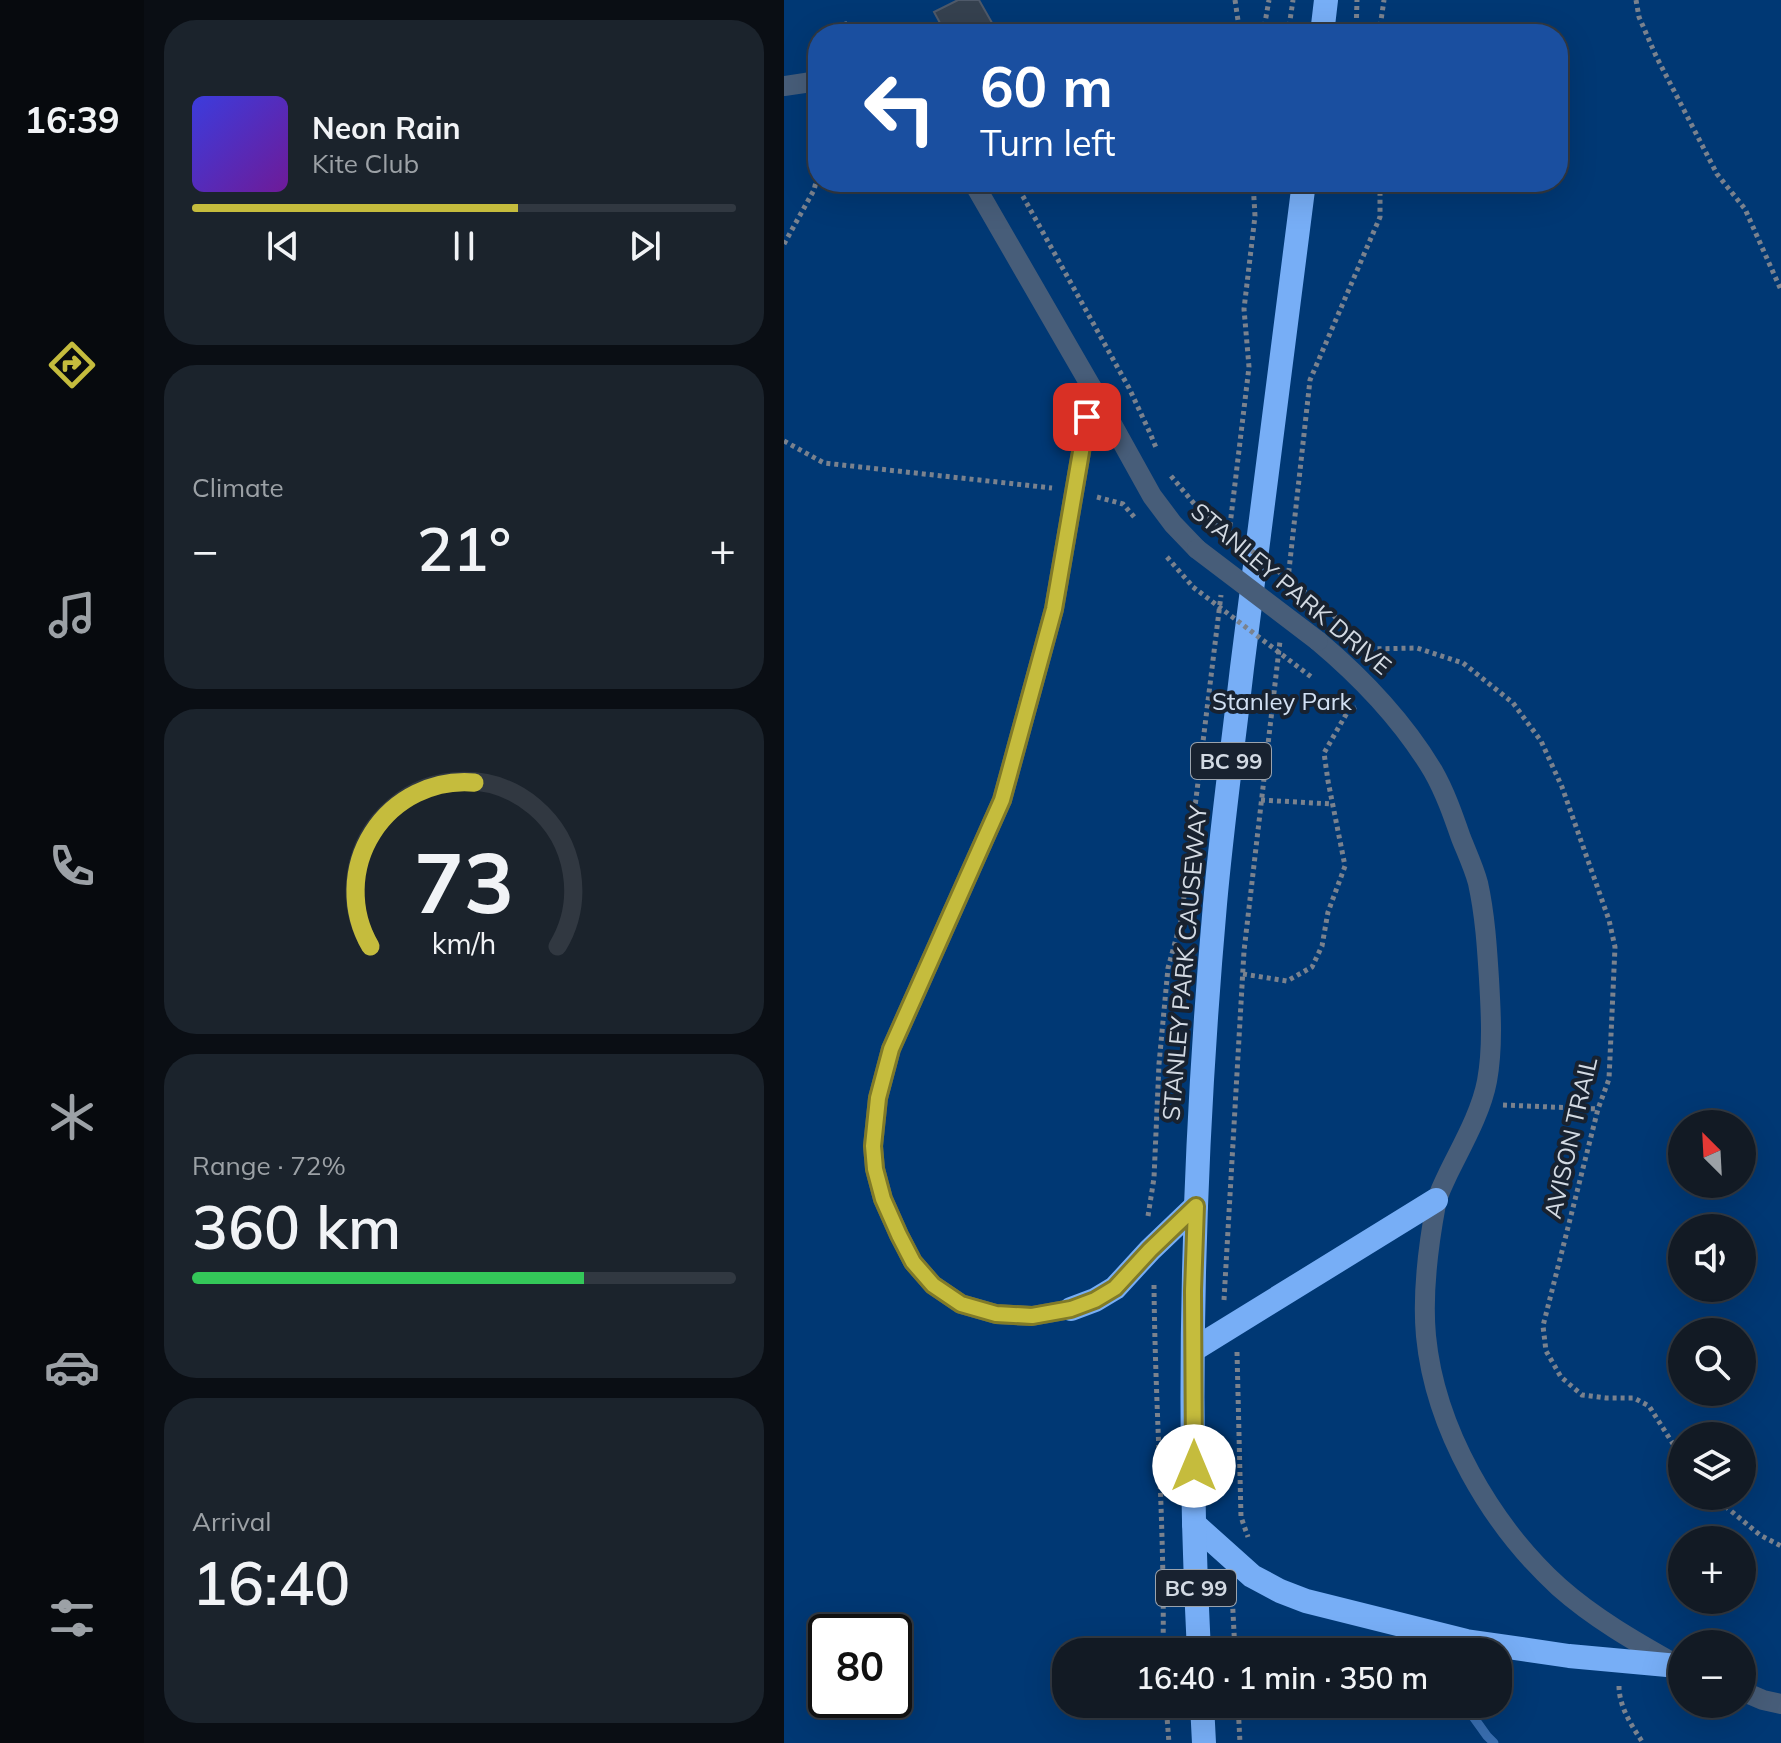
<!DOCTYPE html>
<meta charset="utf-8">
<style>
body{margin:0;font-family:Mulish,sans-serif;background:#1b232c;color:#f1f3f6;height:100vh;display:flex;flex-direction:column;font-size:30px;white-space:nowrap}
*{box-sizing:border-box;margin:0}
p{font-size:26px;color:#9ca1a6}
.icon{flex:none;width:44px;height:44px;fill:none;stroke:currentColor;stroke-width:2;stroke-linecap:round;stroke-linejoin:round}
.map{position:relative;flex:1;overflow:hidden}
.side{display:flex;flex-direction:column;gap:20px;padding:20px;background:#0a0e14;width:640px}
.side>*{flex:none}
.top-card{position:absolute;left:24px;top:24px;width:760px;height:168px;border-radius:32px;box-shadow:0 8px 32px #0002,0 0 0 2px #313841;background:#1a4fa0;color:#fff;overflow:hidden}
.needle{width:52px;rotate:336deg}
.buttons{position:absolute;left:884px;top:1110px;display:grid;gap:16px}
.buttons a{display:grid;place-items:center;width:88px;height:88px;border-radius:50%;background:#121a24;box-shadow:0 8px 32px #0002,0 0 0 2px #313841;font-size:40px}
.speed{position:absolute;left:24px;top:1614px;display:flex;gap:16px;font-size:40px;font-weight:700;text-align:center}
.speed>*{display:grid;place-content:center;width:104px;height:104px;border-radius:50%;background:#121a24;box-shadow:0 8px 32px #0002,0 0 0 2px #313841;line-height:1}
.speed .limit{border:4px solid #111;border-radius:12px;background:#fff;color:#111}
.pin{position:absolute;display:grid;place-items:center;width:68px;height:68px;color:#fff;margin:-34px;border-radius:16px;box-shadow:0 4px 12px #0006}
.me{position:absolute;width:88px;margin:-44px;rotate:0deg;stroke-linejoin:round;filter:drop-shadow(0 0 6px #0008)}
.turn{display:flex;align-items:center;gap:28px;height:168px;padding:0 40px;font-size:36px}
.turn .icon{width:104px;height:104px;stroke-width:2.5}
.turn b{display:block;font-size:56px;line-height:68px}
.big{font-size:60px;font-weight:600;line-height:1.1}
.side .tile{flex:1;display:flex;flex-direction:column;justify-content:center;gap:12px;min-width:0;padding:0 28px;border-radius:32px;background:#1b232c}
.side .dial{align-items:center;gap:0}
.dial svg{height:208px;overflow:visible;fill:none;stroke:#313841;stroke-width:7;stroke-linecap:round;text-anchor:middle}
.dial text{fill:#f1f3f6;stroke:none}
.song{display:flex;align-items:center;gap:24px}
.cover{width:96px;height:96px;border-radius:12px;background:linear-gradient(135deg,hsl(240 70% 55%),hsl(280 70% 35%))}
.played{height:8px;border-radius:4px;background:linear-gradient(90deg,#c5bc3d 60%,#313841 60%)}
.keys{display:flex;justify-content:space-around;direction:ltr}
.heat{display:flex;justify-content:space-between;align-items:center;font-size:44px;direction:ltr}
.charge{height:12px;border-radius:6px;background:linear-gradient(90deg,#34c759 72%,#313841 0)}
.trip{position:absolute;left:268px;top:1638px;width:460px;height:80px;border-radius:32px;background:#121a24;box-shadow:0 8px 32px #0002,0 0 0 2px #313841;font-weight:600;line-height:80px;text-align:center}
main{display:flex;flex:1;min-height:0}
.dock{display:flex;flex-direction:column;width:144px;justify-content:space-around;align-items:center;background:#070a0e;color:#9ca1a6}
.dock .icon{width:56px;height:56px}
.dock .on{color:#c5bc3d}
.dock b{font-size:36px;color:#f1f3f6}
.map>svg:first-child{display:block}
.green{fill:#003874;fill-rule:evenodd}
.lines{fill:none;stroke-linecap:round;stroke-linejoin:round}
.stream{stroke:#396eb0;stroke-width:9}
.building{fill:#35414f;stroke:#4e5969;stroke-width:2}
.path{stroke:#7a828e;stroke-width:5;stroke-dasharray:4 4;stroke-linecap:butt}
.minor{stroke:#475d79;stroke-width:20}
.highway{stroke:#77aef6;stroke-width:24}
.path-bridge{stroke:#7a828e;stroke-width:5;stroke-dasharray:4 4;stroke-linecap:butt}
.minor-bridge{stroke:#475d79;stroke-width:20}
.route-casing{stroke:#807a28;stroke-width:20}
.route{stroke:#c5bc3d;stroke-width:14}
.labels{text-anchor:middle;stroke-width:8;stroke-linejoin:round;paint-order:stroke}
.shield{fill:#182230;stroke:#9ba3ad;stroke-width:2}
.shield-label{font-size:22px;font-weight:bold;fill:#d3dae3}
.street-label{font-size:24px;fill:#d3dae3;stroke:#182230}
.park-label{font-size:24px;fill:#d2e0f3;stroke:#182230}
</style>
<main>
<nav class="dock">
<b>16:39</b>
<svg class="icon on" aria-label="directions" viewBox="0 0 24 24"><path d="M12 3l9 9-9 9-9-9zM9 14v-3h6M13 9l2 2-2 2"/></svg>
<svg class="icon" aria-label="music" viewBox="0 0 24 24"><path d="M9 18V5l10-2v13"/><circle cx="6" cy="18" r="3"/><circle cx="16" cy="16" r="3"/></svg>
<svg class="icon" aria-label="phone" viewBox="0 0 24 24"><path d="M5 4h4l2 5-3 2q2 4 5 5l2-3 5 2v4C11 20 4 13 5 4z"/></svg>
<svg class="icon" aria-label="climate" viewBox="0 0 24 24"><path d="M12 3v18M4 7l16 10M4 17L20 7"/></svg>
<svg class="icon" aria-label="car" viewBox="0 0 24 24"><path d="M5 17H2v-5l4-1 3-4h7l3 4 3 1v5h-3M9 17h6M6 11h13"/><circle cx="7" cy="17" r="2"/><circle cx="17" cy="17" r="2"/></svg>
<svg class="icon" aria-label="filters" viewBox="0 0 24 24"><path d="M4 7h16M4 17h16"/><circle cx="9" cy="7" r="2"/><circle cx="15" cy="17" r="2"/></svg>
</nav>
<section class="side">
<div class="tile">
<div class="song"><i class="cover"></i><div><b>Neon Rain</b><p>Kite Club</p></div></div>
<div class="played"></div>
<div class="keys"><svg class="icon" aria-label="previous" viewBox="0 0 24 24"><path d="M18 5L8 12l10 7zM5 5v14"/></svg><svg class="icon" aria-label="pause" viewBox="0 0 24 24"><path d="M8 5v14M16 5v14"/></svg><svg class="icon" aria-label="next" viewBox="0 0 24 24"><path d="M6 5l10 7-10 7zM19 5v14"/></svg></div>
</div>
<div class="tile"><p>Climate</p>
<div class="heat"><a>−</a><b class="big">21°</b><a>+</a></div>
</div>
<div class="tile dial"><svg viewBox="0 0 100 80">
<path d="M14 69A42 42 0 1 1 86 69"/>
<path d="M14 69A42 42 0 0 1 54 6" stroke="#c5bc3d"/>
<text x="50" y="56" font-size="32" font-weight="700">73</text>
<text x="50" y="72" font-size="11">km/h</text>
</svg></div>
<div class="tile"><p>Range · 72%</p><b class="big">360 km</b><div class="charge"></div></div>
<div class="tile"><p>Arrival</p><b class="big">16:40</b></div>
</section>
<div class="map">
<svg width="997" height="1743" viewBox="0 0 997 1743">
<rect width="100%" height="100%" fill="#182230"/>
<path class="green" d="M0 0H997V1743H0ZM34 34H774V182H34ZM898 1124H958V1184H898ZM898 1228H958V1288H898ZM898 1332H958V1392H898ZM898 1436H958V1496H898ZM898 1540H958V1600H898ZM42 1632H110V1700H42ZM898 1644H958V1704H898ZM282 1652H714V1704H282Z"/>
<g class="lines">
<polyline class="stream" points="680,1704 703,1736 710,1743"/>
</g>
<polygon class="building" points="174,0 195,0 211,28 200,34 162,34 150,12"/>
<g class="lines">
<g class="path">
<polyline points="451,0 456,34"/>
<polyline points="852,0 855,17 872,56 933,174 961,209 997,290"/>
<polyline points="36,32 62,24 115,29 121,34"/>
<polyline points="479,34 485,0"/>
<polyline points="504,34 509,0"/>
<polyline points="572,34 573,0"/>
<polyline points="595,34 600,0"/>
<polyline points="231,182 345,388 366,433 373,450"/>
<polyline points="0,244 30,190 34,174"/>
<polyline points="0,441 40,463 268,488"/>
<polyline points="387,476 417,512"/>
<polyline points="313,497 339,504 351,518"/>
<polyline points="444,542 465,367 460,309 471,216 469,182"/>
<polyline points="383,557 409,587"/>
<polyline points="503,588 526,380 596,217 596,182"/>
<polyline points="538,605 586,649"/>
<polyline points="580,655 586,649 633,648 679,663 729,703 757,741 778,787 825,920 831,947 825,1079 814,1109 759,1326 762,1351 777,1377 798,1395 822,1398 850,1398 865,1406 898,1458"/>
<polyline points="477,800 548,804"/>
<polyline points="459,974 503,981 528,967 538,946 544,912 561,866 544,781 540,753 564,711 572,707"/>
<polyline points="719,1105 814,1109"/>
<polyline points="364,1216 370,1178 375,1064 384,968 397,921 437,595"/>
<path d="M370 1285C371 1408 381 1530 379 1652"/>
<polyline points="440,1300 460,951 496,641"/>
<polyline points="453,1352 457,1517 464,1537"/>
<polyline points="929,1496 976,1535 997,1546"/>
<polyline points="448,1593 451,1652"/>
<path d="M835 1686C835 1707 848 1726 859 1743"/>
<polyline points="382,1704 385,1743"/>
<polyline points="454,1704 456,1743"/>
</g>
<g class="minor">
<polyline points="0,86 34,81"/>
<polyline points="189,182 308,388 368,496 389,524 413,549"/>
<path d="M534 641C578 678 619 721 649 771 661 792 669 815 677 838 683 853 690 868 694 883 701 915 703 947 705 979 707 1013 709 1048 703 1081 697 1113 677 1147 663 1176 659 1185 654 1194 652 1204 644 1247 638 1293 642 1336 651 1429 707 1525 775 1587 810 1618 850 1641 891 1664"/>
<polyline points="287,1309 248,1316 212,1314 177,1304 149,1285 129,1262 115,1235 99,1199 91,1169 89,1146 94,1098 107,1049 218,800 270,609 308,388"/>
<polyline points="958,1691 979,1700 997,1704"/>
</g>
<g class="highway">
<polyline points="538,34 542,0"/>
<polyline points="287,1309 311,1300 331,1288 366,1250 412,1206"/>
<polyline points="409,1350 652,1200"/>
<polyline points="410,1524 468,1576 496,1591 522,1601 682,1641 785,1656 894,1666"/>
<path d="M415 1652C402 1403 409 1152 431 904 438 825 449 746 458 668 478 506 499 344 520 182"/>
<polyline points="418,1704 420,1743"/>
</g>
<g class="path-bridge">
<polyline points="417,512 538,605"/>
<polyline points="409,587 530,679"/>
</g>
<polyline class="minor-bridge" points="413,549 534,641"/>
</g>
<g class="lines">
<g class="route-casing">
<polyline id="route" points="303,417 270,609 218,800 107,1049 94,1098 89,1146 91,1169 99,1199 115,1235 129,1262 149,1285 177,1304 212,1314 248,1316 287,1309 311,1300 331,1288 366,1250 412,1206 409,1291 410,1466"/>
</g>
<use href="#route" class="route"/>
</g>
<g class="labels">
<g class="shield">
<rect x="407" y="743" width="80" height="36" rx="6"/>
<rect x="372" y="1570" width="80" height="36" rx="6"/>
</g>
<g class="shield-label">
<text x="447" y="769">BC 99</text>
<text x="412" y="1596">BC 99</text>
</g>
<g class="street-label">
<text transform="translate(507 589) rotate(40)" y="8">STANLEY PARK DRIVE</text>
<text transform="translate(401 963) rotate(-85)" y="8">STANLEY PARK CAUSEWAY</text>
<text transform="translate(787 1138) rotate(-77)" y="8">AVISON TRAIL</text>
</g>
<g class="park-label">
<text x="498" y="710">Stanley Park</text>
</g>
</g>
</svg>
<div class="buttons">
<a><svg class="needle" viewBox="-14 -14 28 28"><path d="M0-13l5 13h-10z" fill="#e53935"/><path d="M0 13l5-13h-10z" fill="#9ca1a6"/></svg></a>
<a><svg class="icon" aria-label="sound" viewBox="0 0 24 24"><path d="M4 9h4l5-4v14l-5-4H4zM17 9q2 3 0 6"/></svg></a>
<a><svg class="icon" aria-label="search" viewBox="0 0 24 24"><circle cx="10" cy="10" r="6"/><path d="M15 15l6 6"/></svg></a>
<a><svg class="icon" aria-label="layers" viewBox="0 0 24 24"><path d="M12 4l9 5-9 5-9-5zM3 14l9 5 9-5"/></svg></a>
<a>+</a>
<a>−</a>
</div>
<div class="speed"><div class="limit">80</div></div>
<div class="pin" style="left:303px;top:417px;background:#d93025"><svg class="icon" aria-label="arrive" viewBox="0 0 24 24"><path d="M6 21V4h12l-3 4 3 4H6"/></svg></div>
<svg class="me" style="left:410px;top:1466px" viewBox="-20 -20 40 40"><circle r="19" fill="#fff"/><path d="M0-13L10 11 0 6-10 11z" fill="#c5bc3d"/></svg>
<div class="trip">16:40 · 1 min · 350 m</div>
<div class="top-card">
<div class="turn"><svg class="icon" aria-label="left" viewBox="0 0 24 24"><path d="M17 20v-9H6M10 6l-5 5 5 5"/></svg><div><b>60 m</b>Turn left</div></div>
</div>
</div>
</main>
